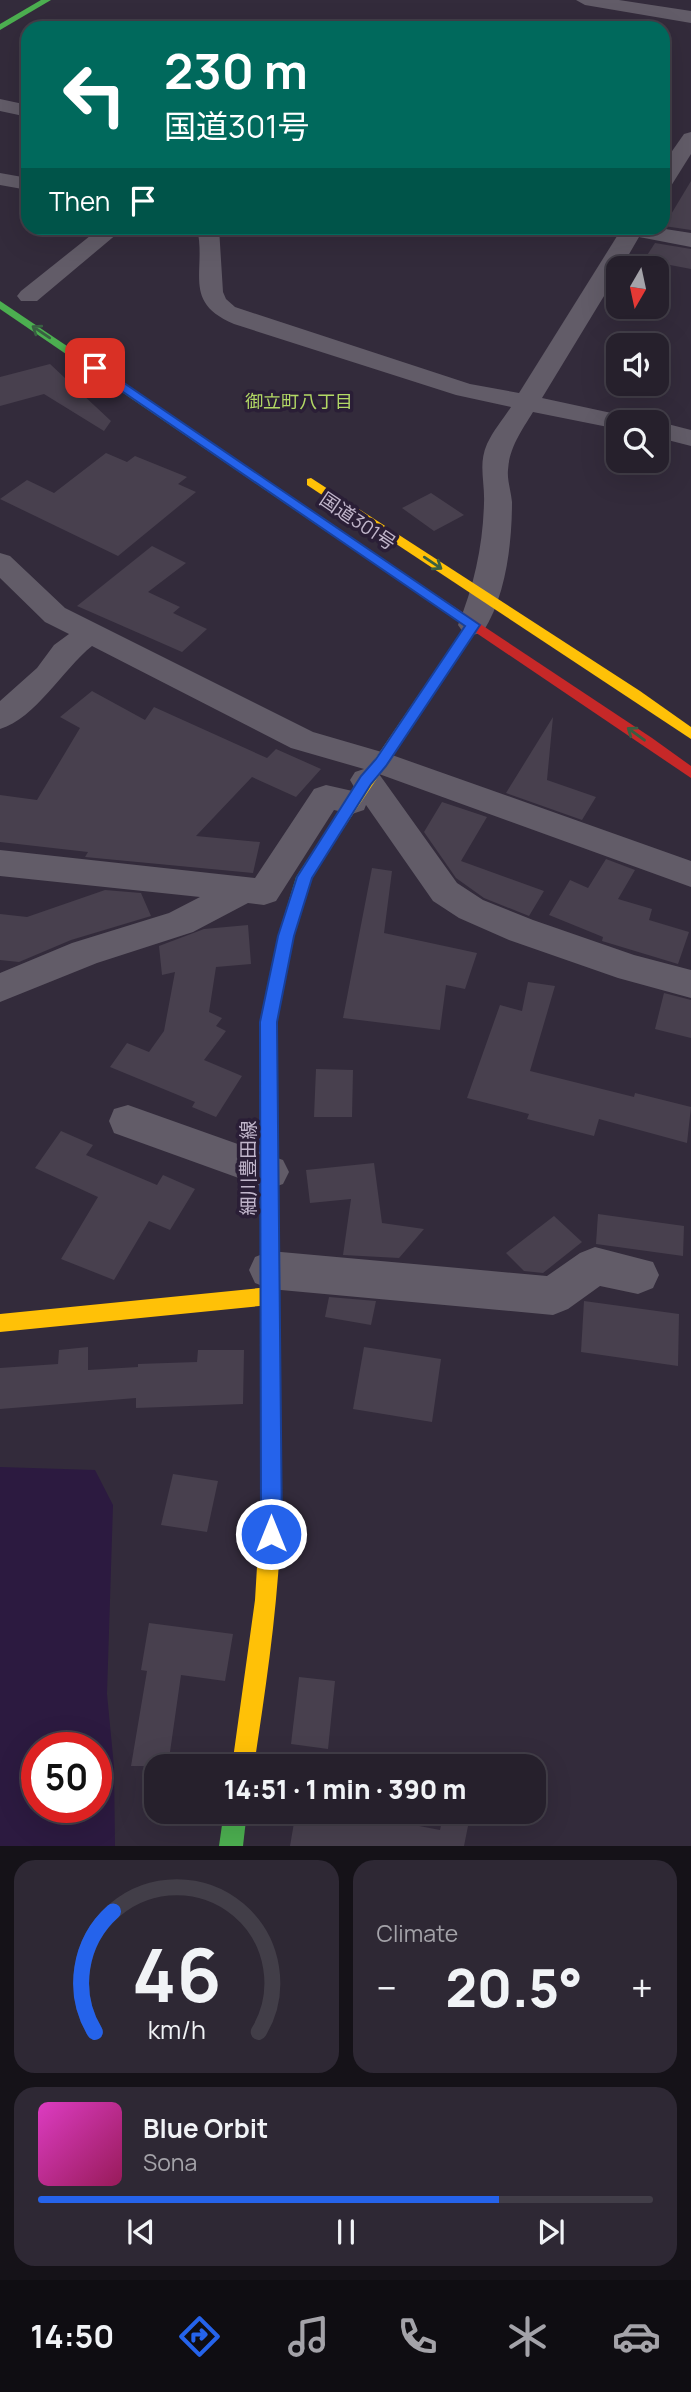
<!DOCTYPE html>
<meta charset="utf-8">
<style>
body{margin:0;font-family:Manrope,"Noto Sans JP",sans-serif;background:#2e2834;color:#f1f3f6;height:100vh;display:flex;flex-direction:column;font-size:26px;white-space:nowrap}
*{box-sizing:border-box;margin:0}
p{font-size:23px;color:#a4a3a9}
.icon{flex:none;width:38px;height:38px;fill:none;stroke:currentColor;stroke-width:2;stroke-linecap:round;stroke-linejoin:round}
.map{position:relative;height:1846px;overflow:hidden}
.details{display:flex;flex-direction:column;gap:14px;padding:14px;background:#151218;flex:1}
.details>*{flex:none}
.guide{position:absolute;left:21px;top:21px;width:649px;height:214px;border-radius:21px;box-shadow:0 7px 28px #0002,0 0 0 2px #423e48;background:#00695c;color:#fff;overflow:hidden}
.needle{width:46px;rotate:189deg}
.tools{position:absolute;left:606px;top:256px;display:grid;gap:14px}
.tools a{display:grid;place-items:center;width:63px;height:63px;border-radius:14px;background:#26202c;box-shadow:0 7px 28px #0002,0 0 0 2px #423e48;font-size:35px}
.speed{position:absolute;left:21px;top:1732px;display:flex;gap:14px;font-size:35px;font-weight:700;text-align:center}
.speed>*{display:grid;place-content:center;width:91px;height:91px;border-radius:50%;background:#26202c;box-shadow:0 7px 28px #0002,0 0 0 2px #423e48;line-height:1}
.speed .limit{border:10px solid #d22;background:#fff;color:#111}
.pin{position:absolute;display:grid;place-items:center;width:60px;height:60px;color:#fff;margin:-30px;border-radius:14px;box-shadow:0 4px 10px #0006}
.me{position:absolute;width:77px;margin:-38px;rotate:0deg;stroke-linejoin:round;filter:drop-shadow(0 0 5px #0008)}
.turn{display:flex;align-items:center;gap:24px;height:147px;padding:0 28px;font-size:32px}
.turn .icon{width:91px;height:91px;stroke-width:2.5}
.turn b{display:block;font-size:49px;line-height:60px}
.then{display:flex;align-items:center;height:66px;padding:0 28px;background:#0003;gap:14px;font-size:26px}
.big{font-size:52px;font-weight:800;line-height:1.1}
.details .widget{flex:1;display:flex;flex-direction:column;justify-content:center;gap:10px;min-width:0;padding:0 24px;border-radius:21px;background:#2e2834}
.details .dial{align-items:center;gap:0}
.dial svg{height:182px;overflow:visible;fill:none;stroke:#423e48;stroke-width:7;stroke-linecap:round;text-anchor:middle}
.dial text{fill:#f1f3f6;stroke:none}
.song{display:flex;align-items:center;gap:21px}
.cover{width:84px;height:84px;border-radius:10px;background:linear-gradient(135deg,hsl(310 70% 55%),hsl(330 70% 35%))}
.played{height:7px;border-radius:4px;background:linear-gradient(90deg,#2563eb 75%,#423e48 75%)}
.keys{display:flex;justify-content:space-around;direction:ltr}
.heat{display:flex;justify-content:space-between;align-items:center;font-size:38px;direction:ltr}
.details .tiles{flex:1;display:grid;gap:14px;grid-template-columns:1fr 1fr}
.widget:last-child{grid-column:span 2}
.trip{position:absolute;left:144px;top:1754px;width:402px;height:70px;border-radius:21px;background:#26202c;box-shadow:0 7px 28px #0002,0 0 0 2px #423e48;font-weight:800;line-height:70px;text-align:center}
.tab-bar{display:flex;height:112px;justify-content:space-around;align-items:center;background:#0f0d12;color:#a4a3a9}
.tab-bar .icon{width:49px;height:49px}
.tab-bar .selected{color:#2563eb}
.tab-bar b{font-size:32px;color:#f1f3f6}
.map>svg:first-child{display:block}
.water{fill:#2c1a40;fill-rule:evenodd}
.building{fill:#48404e}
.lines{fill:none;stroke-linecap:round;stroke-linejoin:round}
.street{fill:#625c68;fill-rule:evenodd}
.fast{fill:#4caf50;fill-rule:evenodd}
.slow{fill:#ffc107;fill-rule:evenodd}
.jam{fill:#c62828;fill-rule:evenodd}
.oneway{stroke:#395f42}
.route{fill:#2563eb;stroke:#184099;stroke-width:2}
.labels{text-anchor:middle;stroke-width:7;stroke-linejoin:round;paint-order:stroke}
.far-neighbourhood-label{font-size:18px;fill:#b2d865;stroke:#2a1e36}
.street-label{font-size:19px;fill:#c1b6cb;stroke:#2a1e36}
</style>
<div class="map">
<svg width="691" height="1846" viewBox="0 0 691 1846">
<rect width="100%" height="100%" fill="#332b3b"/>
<path class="water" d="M0 1467 95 1470 113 1505 107 1694 114 1767 115 1846H0ZM37 1748H96V1808H37Z"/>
<g class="building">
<polygon points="691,181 691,230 664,226"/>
<polygon points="655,243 691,249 691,269 644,260"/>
<polygon points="50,364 111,421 104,431 44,394 0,406 0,377"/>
<polygon points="106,453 127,462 135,456 187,477 178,484 196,492 118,556 0,499 27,480 54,493"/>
<polygon points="431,493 464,515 434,531 402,508"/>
<polygon points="152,546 186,563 148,592 180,607 173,613 207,629 182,652 77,606"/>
<polygon points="92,691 145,720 154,707 267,758 276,749 321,769 296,797 252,777 196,836 260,842 253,873 85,857 88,852 0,842 0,795 37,800 80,728 60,717"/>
<polygon points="553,717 547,780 596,797 582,820 506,793"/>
<polygon points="442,802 487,817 461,861 544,891 529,916 484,898 456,878 424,832"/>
<polygon points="606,859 635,870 618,899 652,909 649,920 689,932 678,964 602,941 603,937 549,915 570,880 588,888"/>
<polygon points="372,868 392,871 384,933 477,953 465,989 446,985 440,1030 343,1018"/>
<polygon points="105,890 141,893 151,916 71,940 19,962 0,960 0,914 27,917"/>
<polygon points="248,925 251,964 216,967 209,1012 222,1018 216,1026 226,1031 204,1060 242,1076 216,1117 192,1107 195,1102 110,1067 127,1043 149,1052 164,1031 175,972 162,975 159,946 204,929"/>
<polygon points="528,982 555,986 530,1071 634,1097 635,1093 691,1107 687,1143 599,1119 594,1136 527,1119 529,1114 467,1098 500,1005 522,1011"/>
<polygon points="664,993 691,1000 691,1038 655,1029"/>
<polygon points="316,1069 353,1070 352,1117 314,1117"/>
<polygon points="61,1131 93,1145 86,1155 157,1185 163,1175 195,1189 170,1230 149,1221 114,1280 61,1259 98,1197 35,1168"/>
<polygon points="374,1163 382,1223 424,1229 399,1258 343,1255 351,1199 310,1203 306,1170"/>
<polygon points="598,1214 684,1226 683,1256 596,1244"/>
<polygon points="554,1216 582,1242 543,1273 524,1271 506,1253"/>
<polygon points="329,1297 376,1301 371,1325 325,1317"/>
<polygon points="584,1301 679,1314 678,1366 581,1352"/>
<polygon points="88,1347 88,1370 138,1367 138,1364 197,1362 198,1350 244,1350 243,1404 136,1408 136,1398 0,1409 0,1368 58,1364 59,1350"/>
<polygon points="364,1347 441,1359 432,1422 353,1409"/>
<polygon points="173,1474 218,1481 207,1532 161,1525"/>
<polygon points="149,1623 233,1634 225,1681 181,1675 168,1766 131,1766 147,1671 141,1670"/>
<polygon points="299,1677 335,1681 328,1749 291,1744"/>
<polygon points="296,1811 341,1811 440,1830 444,1811 471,1811 464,1846 290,1846"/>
</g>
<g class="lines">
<g class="street">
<polygon points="576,0 619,0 691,11 691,23 585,5"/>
<polygon points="0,99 28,105 28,117 0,111"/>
<polygon points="691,132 691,154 671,186 663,187 663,164 684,134"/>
<polygon points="0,173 28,178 28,190 0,185"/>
<polygon points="100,228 124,228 37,301 21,301 17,296 21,291"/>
<path d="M197 228H219L223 292 226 299 235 307 470 384 519 393 619 233 614 228H659L691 233V247L639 237 621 268H618V273L542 398 630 417 634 422H618V429L533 412C522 430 509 448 508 470 507 480 511 491 512 502 512 543 506 596 483 632L473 635 463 632 458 625C474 586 483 545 484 503 485 482 478 464 487 444 493 431 503 419 511 407L456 395 234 324C181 302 207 271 197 228Z"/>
<polygon points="656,421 691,430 691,446 656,437 656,422 654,422"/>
<path d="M0 553 10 556 65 608 313 732 392 755 691 861V887L379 774 457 883 483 900 533 920 634 955 691 970V998L618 978 509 940 459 918 433 901 366 805 364 810 352 814 334 810 276 901 264 905 248 903 193 932 97 963 0 1002V973L72 943 169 913 200 897 0 876V850L255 878 314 789 326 785 357 792 350 780 355 772 364 769 291 748 92 646C63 669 36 718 0 729V701L37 668 54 645 69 634 45 622 0 578Z"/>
<polygon points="128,1105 283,1160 289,1172 283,1184 269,1189 114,1133 109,1121 114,1109"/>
<polygon points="595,1247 653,1262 659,1275 653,1288 638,1294 600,1286 568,1309 553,1315 270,1289 255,1283 249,1270 255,1257 270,1251 547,1276 580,1253"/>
</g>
<g class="fast">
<polygon points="41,0 51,0 0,30 0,24"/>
<polygon points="0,301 338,528 338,534 330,534 0,309"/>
<polygon points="336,823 343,828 311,878 294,936 277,1022 281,1500 278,1507 271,1510 264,1507 261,1500 261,1022 278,936 296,877 331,824"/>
<polygon points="224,1811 247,1811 243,1846 219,1846"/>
</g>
<g class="slow">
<polygon points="311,478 640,691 691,727 691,739 307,485 307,479"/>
<polygon points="473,621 480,625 341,832 331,832 329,828 331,824 468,622"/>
<polygon points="270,1287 277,1290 279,1296 277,1302 270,1305 0,1332 0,1314"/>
<path d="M271 1490 278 1493C285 1508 281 1530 280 1546 276 1620 265 1693 254 1766H232L255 1600 261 1500 264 1493Z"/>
</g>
<polygon class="jam" points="334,527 652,738 691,766 691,778 330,534 330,528"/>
</g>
<defs><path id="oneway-shaft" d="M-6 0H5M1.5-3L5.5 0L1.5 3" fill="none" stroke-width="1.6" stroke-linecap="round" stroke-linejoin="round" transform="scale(1.75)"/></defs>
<g class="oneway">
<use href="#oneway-shaft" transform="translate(41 332) rotate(-146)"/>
<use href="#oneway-shaft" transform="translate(433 563) rotate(34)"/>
<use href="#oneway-shaft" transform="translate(636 734) rotate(-144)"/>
</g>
<polygon class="route" points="91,366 99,366 480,625 386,766 371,784 312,878 294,936 277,1022 282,1534 279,1541 271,1544 264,1541 261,1534 260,1022 278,936 297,877 361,776 376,759 465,626 91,370"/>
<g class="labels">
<g class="far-neighbourhood-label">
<text x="299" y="408">御立町八丁目</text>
</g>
<g class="street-label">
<text transform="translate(358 521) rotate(34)" y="7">国道301号</text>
<text transform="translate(248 1168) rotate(-90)" y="7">細川豊田線</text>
</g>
</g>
</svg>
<div class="tools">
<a><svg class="needle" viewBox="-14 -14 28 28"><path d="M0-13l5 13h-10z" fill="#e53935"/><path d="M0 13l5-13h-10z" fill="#a4a3a9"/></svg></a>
<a><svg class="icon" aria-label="sound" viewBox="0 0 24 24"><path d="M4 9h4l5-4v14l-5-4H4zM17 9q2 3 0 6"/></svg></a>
<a><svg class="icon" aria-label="search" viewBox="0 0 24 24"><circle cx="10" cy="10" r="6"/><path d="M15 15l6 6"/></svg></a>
</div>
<div class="speed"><div class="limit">50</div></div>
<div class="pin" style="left:95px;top:368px;background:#d93025"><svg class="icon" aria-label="arrive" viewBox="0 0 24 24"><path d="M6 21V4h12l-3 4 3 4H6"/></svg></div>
<svg class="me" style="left:271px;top:1534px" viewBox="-20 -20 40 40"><circle r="17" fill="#2563eb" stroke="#fff" stroke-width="3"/><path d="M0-11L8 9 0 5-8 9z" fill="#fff"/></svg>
<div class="trip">14:51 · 1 min · 390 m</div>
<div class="guide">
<div class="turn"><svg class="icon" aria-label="left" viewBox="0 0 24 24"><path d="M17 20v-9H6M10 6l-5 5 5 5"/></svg><div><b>230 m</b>国道301号</div></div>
<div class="then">Then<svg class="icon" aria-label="arrive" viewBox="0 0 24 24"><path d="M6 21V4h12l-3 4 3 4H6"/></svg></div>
</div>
</div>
<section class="details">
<div class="tiles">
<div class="widget dial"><svg viewBox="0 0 100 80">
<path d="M14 69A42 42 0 1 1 86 69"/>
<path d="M14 69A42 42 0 0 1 22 16" stroke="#2563eb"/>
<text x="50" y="56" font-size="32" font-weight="700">46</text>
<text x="50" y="72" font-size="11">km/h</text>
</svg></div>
<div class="widget"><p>Climate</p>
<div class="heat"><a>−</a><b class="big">20.5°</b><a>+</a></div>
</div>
<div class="widget">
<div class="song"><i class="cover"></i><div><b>Blue Orbit</b><p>Sona</p></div></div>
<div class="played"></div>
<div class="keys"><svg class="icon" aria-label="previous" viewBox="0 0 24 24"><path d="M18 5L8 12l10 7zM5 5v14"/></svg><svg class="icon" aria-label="pause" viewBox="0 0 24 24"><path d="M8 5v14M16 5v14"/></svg><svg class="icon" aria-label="next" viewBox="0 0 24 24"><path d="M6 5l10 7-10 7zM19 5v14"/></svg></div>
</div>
</div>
</section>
<nav class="tab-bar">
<b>14:50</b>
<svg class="icon selected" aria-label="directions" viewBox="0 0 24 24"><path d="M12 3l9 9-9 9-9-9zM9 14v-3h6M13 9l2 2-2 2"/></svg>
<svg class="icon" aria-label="music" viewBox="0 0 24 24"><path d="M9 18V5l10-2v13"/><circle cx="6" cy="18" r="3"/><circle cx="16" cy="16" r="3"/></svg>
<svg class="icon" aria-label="phone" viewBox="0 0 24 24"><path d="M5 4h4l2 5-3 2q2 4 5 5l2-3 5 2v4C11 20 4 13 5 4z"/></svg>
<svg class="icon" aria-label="climate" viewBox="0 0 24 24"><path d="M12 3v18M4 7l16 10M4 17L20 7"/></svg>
<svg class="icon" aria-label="car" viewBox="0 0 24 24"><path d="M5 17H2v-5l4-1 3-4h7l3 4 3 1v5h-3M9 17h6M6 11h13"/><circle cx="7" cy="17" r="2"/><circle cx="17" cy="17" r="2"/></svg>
</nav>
